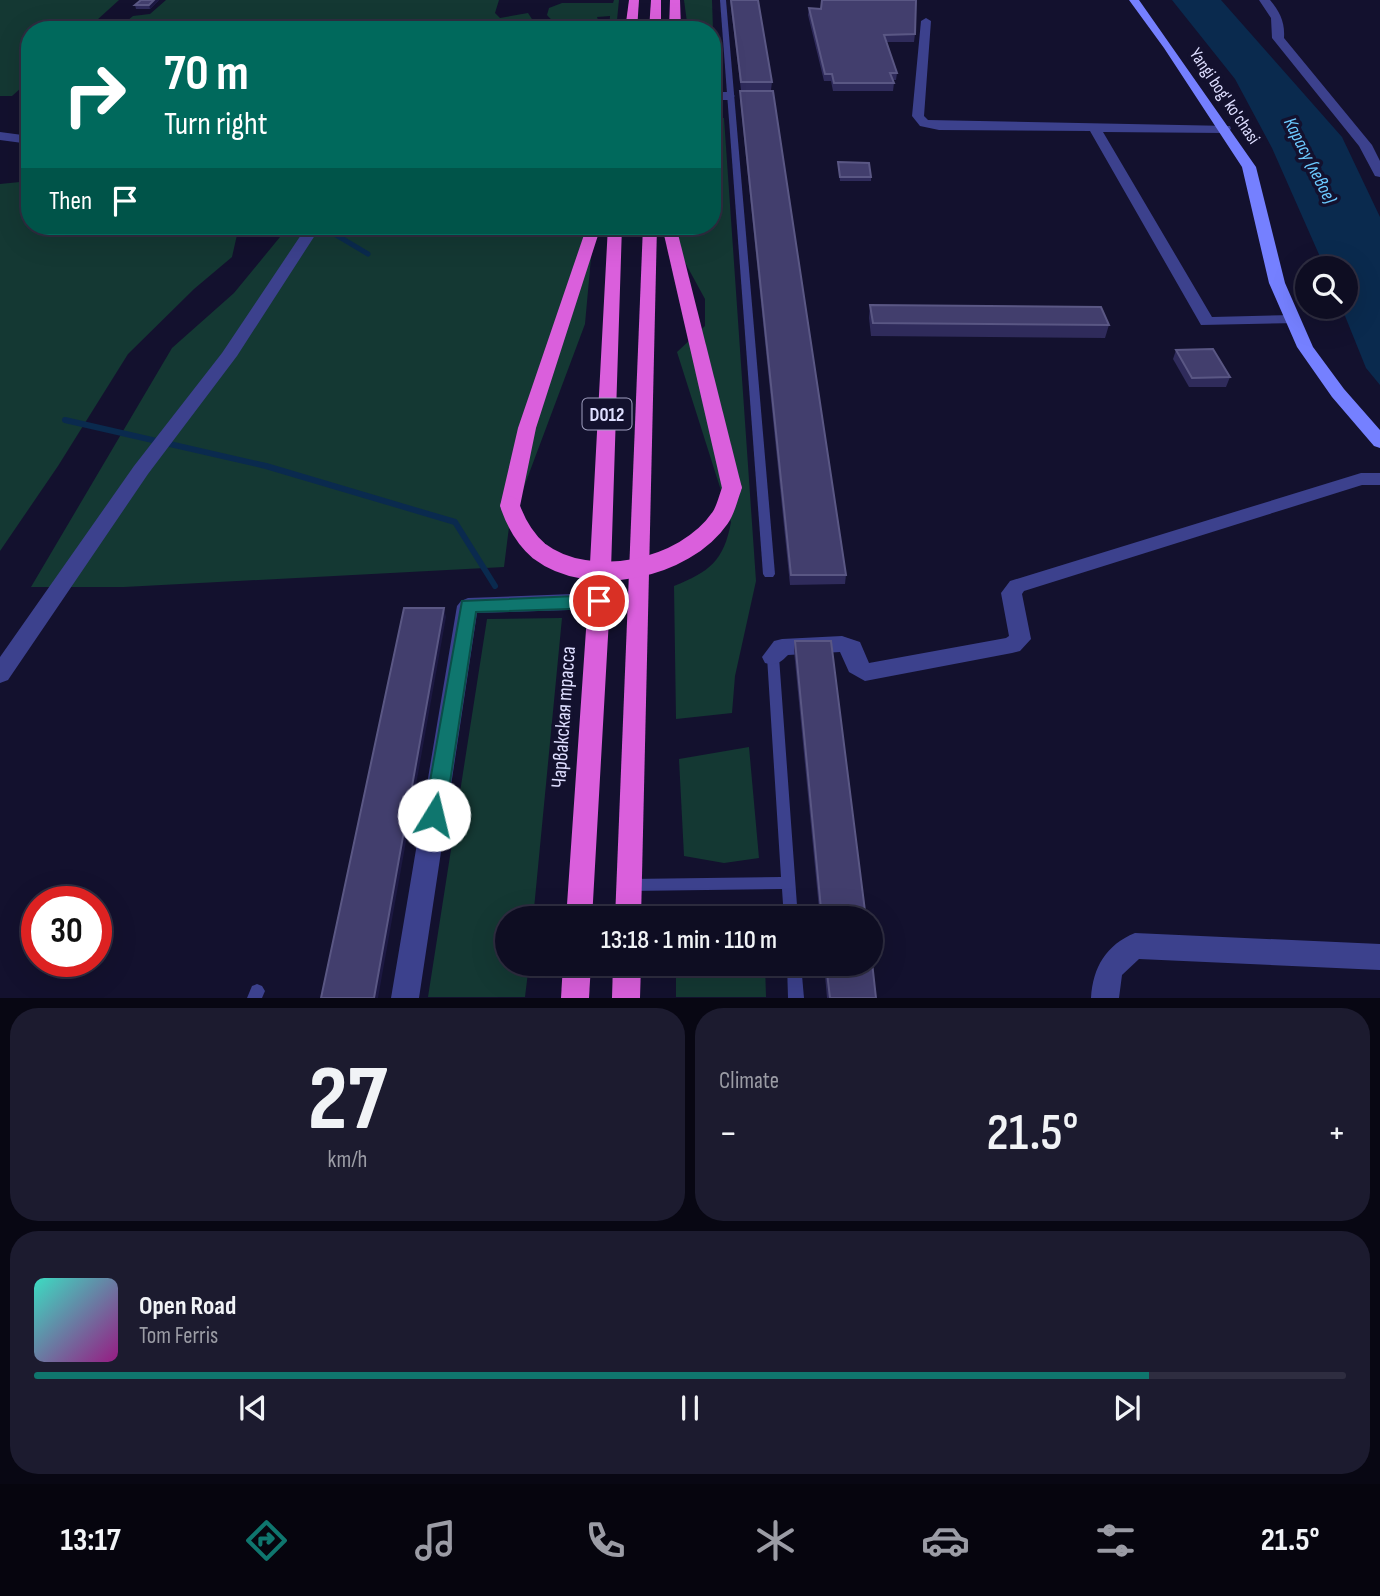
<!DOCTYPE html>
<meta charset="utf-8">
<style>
body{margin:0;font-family:"Sofia Sans Condensed",sans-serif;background:#1c1b2f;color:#f1f3f6;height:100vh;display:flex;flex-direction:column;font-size:26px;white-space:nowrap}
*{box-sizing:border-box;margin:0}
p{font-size:23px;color:#9b9ca5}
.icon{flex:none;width:38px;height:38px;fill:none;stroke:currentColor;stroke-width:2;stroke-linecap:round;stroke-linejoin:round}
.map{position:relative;height:998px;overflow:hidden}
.side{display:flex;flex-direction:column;gap:10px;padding:10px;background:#080713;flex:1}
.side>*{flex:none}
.top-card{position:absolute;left:21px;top:21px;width:700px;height:214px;border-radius:28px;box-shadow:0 7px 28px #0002,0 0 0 2px #2e2d40;background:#00695c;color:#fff;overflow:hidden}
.fabs{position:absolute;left:1295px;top:256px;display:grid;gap:14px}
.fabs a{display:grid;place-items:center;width:63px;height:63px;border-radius:50%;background:#0e0d22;box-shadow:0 7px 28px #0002,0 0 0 2px #2e2d40;font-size:35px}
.speed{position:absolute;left:21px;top:886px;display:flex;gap:14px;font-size:35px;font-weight:700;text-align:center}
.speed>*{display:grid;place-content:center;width:91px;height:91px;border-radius:50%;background:#0e0d22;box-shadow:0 7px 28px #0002,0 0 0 2px #2e2d40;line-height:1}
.speed .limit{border:10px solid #d22;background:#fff;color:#111}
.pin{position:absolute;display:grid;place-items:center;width:60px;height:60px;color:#fff;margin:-30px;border:4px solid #fff;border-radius:50%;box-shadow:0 2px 7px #0007}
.me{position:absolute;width:77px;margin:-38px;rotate:9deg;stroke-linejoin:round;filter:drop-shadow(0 0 5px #0008)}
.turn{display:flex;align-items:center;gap:24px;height:147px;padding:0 28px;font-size:32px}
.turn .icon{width:91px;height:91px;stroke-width:2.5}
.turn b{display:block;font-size:49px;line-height:60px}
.then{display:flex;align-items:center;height:66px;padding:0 28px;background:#0003;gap:14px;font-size:26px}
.big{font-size:52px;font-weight:600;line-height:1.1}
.side .card{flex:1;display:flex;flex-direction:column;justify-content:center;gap:10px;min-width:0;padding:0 24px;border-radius:28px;background:#1c1b2f}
.side .dial{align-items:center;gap:0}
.dial b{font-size:91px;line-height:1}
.song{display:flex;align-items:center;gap:21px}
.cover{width:84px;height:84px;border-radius:10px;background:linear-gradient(135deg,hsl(170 70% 55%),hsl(310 70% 35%))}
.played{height:7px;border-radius:4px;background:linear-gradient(90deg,#0f766e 85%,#2e2d40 85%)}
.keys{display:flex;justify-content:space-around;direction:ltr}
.heat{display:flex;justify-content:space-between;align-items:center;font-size:38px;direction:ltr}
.side .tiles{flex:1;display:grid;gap:10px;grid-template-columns:1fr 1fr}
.card:last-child{grid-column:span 2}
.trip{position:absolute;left:495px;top:906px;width:388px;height:70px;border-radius:35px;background:#0e0d22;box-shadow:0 7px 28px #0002,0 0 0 2px #2e2d40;font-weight:600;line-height:70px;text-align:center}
.menu{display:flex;height:112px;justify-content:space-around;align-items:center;background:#06050e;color:#9b9ca5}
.menu .icon{width:49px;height:49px}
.menu .active{color:#0f766e}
.menu b{font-size:32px;color:#f1f3f6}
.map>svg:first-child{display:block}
.green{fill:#143833}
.water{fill:#0a2a4e}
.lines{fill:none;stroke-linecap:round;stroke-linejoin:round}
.stream-far1{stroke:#0a2a4e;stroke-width:5}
.stream{stroke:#0a2a4e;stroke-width:6}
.service{fill:#3c418d;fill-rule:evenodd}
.minor{fill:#3c418d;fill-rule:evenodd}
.secondary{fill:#7580ff;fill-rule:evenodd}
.trunk{fill:#da5fdc;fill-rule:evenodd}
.trunk-bridge{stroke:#da5fdc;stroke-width:19}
.wall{fill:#2f2b5b}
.shaded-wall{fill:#1c1842}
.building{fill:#423e6d;stroke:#5a5784;stroke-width:2}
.route{fill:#0f766e;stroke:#0a4d48;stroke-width:2}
.labels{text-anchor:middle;stroke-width:7;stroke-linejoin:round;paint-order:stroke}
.far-street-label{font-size:18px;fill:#dedeff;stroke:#13112e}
.far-water-label{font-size:19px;font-style:italic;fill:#6ccaff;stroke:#13112e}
.shield{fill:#13112e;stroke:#a1a0c0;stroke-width:2}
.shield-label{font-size:19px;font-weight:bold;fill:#dedeff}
.street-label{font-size:21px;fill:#dedeff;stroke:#13112e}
</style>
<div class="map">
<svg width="1380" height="998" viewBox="0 0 1380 998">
<rect width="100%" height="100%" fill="#13112e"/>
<g class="green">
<polygon points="0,0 119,0 86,30 30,30 30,80 12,96 0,96"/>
<polygon points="166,0 499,0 495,13 500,18 528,13 539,30 116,30 133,16 150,14"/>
<path d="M614 0H619L616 30H609L610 16 597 17 598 20C581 24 559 31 547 15L549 8 562 3H613Z"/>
<polygon points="684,0 712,0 715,90 712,90 712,30 688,30"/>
<path d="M712 118H724L756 581 735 676 732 713 676 719 674 586C709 572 724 561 731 522L677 352 705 326V299L676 246V226H712Z"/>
<polygon points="30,181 30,226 239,226 232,257 194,289 128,354 58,466 0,551 0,184"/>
<polygon points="277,226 484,226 481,237 593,236 585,324 509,527 504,567 124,587 31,587 172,348 234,293 280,237"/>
<polygon points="562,618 533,919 508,919 508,964 529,964 525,997 428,997 487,619"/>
<polygon points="749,747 759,858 724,863 684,856 679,759"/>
<polygon points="761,904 762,919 676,919 676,905"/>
<polygon points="676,964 765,964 766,997 676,997"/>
</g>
<polygon class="water" points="1172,0 1221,0 1342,137 1380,217 1380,385 1366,368 1341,306 1346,306 1346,268 1325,268 1272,148 1235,79"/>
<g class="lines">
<polyline class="stream-far1" points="321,226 368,254"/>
<polyline class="stream" points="65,420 266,466 455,522 495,586"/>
<g class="service">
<polygon points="720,0 726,0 775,574 773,577 765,577 763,574"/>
<polygon points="773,652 777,654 779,657 798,919 784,919 782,889 629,891 624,890 622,885 624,880 629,879 781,877 767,657 769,654"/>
<polygon points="787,964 801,964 804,998 788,998"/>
<polygon points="257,984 262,986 265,991 262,998 247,998 252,986"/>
</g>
<g class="minor">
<path d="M1259 0H1270C1280 12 1285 22 1284 38L1372 145 1380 161V177L1375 176 1359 146 1272 38 1271 18Z"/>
<polygon points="926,18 931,21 924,116 928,120 1230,126 1231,129 1225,133 1103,132 1212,317 1293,315 1301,320 1299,323 1201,325 1090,131 939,130 920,126 912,116 921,21"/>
<polygon points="712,92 729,92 735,96 729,100 712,100"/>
<polygon points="0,132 30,136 30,144 0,140"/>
<polygon points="307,226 321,226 237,356 148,474 8,680 0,683 0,657 134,466 222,353"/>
<path d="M1361 473H1380V485H1362L1024 591 1022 594 1031 639 1020 651 1012 653 865 681 849 672 840 652 788 655C780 663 776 666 765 663L762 657 774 641 782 639 842 636 860 642 869 663 1006 638 1009 636 1001 593 1010 581Z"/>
<polygon points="599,593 606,596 610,601 606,606 599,609 477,613 419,998 391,998 457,606 461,601 468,598"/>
<path d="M1135 933 1380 944V970L1139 959 1122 975 1119 998H1091C1093 967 1106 945 1135 933Z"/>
</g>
<polygon class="secondary" points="1129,0 1139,0 1256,167 1285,283 1313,347 1344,389 1380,430 1380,448 1374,446 1332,397 1297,347 1269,283 1242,167 1164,48"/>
<g class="trunk">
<polygon points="629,0 639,0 637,30 625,30"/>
<polygon points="651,0 661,0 661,30 649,30"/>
<polygon points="670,0 680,0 681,30 669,30"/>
<polygon points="587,226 601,226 536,428 520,506 517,511 503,511 500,506 518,428"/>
<polygon points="608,226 622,226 610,601 592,919 566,919 588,601"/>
<polygon points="643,226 657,226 641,919 615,919"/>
<polygon points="662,226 676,226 742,488 739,492 725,492 722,488"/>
<polygon points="563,964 591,964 589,998 561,998"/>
<polygon points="613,964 641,964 640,998 612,998"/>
</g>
<path class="trunk-bridge" d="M510 506C516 523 525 539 539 551 590 590 685 569 720 518 726 510 728 498 732 488"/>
</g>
<g class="wall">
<polygon points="159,0 150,9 136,9 135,5"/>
<polygon points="730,0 758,0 772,82 771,90 741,90"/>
<polygon points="809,8 915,34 914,42 887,42 897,73 896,80 893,80 894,83 893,91 833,91 831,81 824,81 808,15"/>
<polygon points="740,91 846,575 845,584 790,585 740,99"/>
<polygon points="838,162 871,177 871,181 840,181"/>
<polygon points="870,305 1109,325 1105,338 871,336 869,318"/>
<polygon points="1176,350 1230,377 1226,387 1189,387 1173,359"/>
<polygon points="795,641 866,919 820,919 794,651"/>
<polygon points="824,964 872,964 876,998 827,998"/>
</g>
<g class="shaded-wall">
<polygon points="154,0 159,0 150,9 149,5"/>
<polygon points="444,608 446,617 378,998 374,998"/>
</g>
<g class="building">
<polygon points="141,0 154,0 149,5 135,5"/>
<polygon points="731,0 758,0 772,82 741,82"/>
<polygon points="822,0 916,0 915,34 884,35 897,73 890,73 894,83 834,83 832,74 825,74 809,8 821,9"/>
<polygon points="740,91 773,91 846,575 791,575"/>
<polygon points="838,162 869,163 871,177 840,177"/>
<polygon points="870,305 1101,307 1109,325 873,323"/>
<polygon points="1213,349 1230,377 1192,378 1176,350"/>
<polygon points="404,608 444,608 374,998 321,998"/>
<polygon points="795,641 831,641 866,919 822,919"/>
<polygon points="872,962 876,998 830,998 826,964 872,964"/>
</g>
<polygon class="route" points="599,595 605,597 608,601 605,606 599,608 476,612 445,815 442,821 434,823 427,821 424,815 462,601"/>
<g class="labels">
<g class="far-street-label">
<text transform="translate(1225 96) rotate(56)" y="6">Yangi bog' ko'chasi</text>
</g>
<g class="far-water-label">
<text transform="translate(1311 160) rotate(63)" y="7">Карасу (левое)</text>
</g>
<rect class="shield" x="582.5" y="398.5" width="49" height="31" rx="5"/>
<g class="shield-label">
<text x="607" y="421">D012</text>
</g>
<g class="street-label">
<text transform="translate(563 717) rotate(-86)" y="7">Чарвакская трасса</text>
</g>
</g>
</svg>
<div class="fabs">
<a><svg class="icon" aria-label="search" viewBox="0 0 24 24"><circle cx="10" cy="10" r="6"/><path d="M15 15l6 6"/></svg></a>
</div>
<div class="speed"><div class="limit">30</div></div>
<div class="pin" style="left:599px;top:601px;background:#d93025"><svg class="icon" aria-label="arrive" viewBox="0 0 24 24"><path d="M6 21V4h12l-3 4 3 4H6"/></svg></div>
<svg class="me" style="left:434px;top:815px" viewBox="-20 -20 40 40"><circle r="19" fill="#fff"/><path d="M0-13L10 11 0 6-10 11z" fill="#0f766e"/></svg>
<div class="trip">13:18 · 1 min · 110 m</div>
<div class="top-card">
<div class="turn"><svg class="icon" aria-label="right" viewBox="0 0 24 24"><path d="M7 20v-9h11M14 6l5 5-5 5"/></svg><div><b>70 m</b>Turn right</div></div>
<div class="then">Then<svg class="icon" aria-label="arrive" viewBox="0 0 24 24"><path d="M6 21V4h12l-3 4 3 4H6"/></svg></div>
</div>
</div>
<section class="side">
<div class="tiles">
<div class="card dial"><b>27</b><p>km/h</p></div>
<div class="card"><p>Climate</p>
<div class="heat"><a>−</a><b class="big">21.5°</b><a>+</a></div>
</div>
<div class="card">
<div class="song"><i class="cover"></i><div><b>Open Road</b><p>Tom Ferris</p></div></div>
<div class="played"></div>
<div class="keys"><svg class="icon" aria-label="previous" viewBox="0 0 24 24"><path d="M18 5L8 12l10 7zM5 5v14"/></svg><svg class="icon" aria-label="pause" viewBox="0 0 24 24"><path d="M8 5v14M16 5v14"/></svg><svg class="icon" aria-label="next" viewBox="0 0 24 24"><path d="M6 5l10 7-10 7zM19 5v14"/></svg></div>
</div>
</div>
</section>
<nav class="menu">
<b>13:17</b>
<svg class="icon active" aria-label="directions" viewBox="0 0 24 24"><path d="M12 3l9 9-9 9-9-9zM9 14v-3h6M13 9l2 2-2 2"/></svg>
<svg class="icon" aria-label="music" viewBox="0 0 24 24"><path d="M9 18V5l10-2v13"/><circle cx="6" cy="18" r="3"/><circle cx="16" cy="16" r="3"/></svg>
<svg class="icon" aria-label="phone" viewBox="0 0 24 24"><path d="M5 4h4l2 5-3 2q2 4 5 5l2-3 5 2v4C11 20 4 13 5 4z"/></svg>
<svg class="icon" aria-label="climate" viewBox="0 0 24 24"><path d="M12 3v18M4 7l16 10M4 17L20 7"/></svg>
<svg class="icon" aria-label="car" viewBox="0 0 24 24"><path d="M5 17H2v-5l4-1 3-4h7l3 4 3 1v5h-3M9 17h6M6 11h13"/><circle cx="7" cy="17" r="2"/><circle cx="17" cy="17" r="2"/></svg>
<svg class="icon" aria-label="filters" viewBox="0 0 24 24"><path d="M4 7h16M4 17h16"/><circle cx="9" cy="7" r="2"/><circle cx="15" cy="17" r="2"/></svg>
<b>21.5°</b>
</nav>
